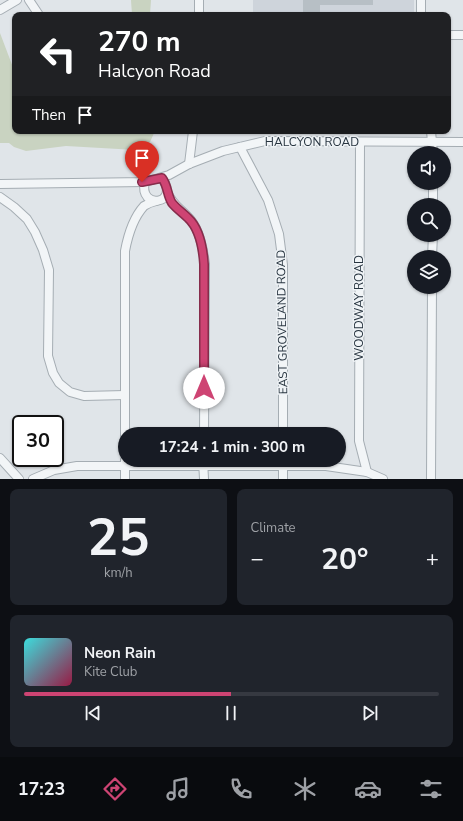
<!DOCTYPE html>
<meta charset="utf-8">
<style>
body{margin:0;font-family:"Nunito Sans",sans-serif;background:#20242c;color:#f1f3f6;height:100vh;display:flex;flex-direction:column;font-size:15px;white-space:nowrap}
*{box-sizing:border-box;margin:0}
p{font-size:13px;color:#9ea1a6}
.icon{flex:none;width:22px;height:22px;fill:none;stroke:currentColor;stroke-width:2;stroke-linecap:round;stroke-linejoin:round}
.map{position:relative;height:479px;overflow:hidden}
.sheet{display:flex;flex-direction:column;gap:10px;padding:10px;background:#0d0f14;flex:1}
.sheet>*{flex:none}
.top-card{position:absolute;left:12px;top:12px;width:439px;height:122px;border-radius:8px;box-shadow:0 1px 3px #0004;background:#202124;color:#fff;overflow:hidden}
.tools{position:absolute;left:407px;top:146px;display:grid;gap:8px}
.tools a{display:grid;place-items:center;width:44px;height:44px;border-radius:50%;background:#171b24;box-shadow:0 1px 3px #0004;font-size:20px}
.speed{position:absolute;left:12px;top:415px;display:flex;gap:8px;font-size:20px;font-weight:700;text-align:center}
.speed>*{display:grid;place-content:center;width:52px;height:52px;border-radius:50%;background:#171b24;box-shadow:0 1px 3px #0004;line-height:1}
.speed .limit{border:2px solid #111;border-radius:6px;background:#fff;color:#111}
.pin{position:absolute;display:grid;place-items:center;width:34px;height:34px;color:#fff;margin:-41px -17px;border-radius:50% 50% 50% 0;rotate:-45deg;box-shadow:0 0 4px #0007}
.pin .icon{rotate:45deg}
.me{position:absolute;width:44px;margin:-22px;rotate:0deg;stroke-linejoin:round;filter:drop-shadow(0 0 3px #0008)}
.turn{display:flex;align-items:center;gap:14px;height:84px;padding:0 20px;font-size:18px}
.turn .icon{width:52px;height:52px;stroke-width:2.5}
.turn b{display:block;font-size:28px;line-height:34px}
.then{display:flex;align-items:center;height:38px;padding:0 20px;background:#0003;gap:8px;font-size:15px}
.big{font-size:30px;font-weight:700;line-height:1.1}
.sheet .tile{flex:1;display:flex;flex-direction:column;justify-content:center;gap:6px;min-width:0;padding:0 14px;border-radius:8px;background:#20242c}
.sheet .dial{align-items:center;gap:0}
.dial b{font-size:52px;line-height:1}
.song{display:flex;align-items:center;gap:12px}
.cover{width:48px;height:48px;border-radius:6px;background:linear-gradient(135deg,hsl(180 70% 55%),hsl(340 70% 35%))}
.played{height:4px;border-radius:2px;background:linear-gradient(90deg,#ce4473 50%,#363941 50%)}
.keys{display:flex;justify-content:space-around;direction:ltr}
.heat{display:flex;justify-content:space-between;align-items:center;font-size:22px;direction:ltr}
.sheet .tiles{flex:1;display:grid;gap:10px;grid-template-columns:1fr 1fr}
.tile:last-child{grid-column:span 2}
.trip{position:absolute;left:118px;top:427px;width:228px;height:40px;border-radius:20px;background:#171b24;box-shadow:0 1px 3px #0004;font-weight:700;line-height:40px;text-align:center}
.tab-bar{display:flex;height:64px;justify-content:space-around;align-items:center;background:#090b0e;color:#9ea1a6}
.tab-bar .icon{width:28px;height:28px}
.tab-bar .current{color:#ce4473}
.tab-bar b{font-size:18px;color:#f1f3f6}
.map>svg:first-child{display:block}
.built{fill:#ced4db}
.green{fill:#c9d3c1}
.building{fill:#b7bfc5}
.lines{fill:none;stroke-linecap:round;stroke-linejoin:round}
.minor-casing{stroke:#a5adb3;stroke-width:10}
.minor{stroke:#f2f5f7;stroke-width:8}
.route-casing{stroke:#862c4b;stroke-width:10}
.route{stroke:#ce4473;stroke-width:7}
.labels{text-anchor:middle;stroke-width:3;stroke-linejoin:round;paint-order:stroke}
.street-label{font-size:12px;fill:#283540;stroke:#eff3f6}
</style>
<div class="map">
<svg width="463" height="479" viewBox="0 0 463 479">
<rect width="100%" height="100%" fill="#e0e5e9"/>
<rect class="built" x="253" y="0" width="161" height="15"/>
<g class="green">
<polygon points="131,0 151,0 150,15 132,15"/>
<polygon points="0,33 14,70 14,121 15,122 15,131 155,131 150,142 136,150 66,146 26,151 14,147 9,143 0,143"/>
</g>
<polygon class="building" points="303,0 373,0 373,5 320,5 320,15 303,15"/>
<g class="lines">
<g class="minor-casing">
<g id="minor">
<polyline points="29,0 39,15"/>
<polyline points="421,0 421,15"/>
<polyline points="0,10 17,0"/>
<polyline points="199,15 199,0"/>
<polyline points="448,35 463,35"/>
<polyline points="431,131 433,153"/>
<polyline points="360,142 359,441 367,472"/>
<polyline points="240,147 268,200 279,234 283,265 283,434"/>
<polyline points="189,164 193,131"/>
<path d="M145 182C138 210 181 205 162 178"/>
<polyline points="0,184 145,182 169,175 189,164 223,151 265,141 463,142"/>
<path d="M167 192C174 207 181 208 190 219 200 231 203 249 205 264L204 434"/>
<polyline points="0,197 14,207 27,219 35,232 43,250 49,270 48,356 53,373 59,383 70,392 84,396 125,395"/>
<polyline points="433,205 433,183"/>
<polyline points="432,257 433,235"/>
<path d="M125 436V251C128 235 133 218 144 206 147 204 152 202 156 201"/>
<polyline points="0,458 19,479"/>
<polyline points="125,460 125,479"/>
<polyline points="203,460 204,479"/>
<polyline points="283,460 283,479"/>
<polyline points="33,479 54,470 77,466 326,466 367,472 383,479"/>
<polyline points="431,479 432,287"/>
</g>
</g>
<use href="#minor" class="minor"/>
</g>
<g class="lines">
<g class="route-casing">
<path id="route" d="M142 182 162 178C168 186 167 195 172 203 177 209 183 213 188 218 200 229 203 249 204 264V388"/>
</g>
<use href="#route" class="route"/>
</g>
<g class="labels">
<g class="street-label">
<text x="312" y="146">HALCYON ROAD</text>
<text transform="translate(359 308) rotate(-90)" y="4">WOODWAY ROAD</text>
<text transform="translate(282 322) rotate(-91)" y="4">EAST GROVELAND ROAD</text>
</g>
</g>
</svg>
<div class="tools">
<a><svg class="icon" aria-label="sound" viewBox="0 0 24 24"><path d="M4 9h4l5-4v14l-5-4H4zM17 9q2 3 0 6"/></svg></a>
<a><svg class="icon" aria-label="search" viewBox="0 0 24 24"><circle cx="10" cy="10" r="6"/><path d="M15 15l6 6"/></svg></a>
<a><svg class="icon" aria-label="layers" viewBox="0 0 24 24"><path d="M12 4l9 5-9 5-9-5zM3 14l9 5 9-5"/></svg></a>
</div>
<div class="speed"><div class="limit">30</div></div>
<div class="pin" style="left:142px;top:182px;background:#d93025"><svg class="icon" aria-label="arrive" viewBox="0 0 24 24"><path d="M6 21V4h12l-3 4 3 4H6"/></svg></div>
<svg class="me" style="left:204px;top:388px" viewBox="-20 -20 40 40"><circle r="19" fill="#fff"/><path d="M0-13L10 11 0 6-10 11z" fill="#ce4473"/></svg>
<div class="trip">17:24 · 1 min · 300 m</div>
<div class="top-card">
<div class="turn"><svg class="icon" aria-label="left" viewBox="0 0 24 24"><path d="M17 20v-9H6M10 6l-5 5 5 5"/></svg><div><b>270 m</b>Halcyon Road</div></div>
<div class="then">Then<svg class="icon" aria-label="arrive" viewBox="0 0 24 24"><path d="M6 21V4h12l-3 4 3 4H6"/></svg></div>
</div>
</div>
<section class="sheet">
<div class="tiles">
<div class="tile dial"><b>25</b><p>km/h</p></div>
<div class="tile"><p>Climate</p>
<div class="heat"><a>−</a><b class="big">20°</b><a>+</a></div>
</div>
<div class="tile">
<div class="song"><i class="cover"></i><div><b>Neon Rain</b><p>Kite Club</p></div></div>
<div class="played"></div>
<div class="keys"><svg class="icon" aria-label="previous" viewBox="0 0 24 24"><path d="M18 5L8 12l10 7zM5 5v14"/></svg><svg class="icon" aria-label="pause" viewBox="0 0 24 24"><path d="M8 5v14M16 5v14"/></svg><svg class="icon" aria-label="next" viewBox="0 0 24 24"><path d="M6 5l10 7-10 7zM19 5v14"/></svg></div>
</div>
</div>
</section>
<nav class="tab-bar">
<b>17:23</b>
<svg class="icon current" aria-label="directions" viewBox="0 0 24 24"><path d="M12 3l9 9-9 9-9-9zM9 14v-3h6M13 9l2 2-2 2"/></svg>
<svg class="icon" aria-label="music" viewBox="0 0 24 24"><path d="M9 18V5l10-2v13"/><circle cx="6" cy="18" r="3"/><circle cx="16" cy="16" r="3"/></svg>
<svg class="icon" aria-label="phone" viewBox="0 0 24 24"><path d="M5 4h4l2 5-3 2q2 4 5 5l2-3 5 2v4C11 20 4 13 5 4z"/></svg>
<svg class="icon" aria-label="climate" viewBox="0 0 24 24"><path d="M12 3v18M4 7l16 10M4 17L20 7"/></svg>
<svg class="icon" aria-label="car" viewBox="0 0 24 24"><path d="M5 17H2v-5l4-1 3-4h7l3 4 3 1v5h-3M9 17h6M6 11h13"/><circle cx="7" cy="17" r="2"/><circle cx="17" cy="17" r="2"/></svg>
<svg class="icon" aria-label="filters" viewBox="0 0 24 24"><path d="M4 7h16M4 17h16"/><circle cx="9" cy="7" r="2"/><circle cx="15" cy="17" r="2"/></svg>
</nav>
